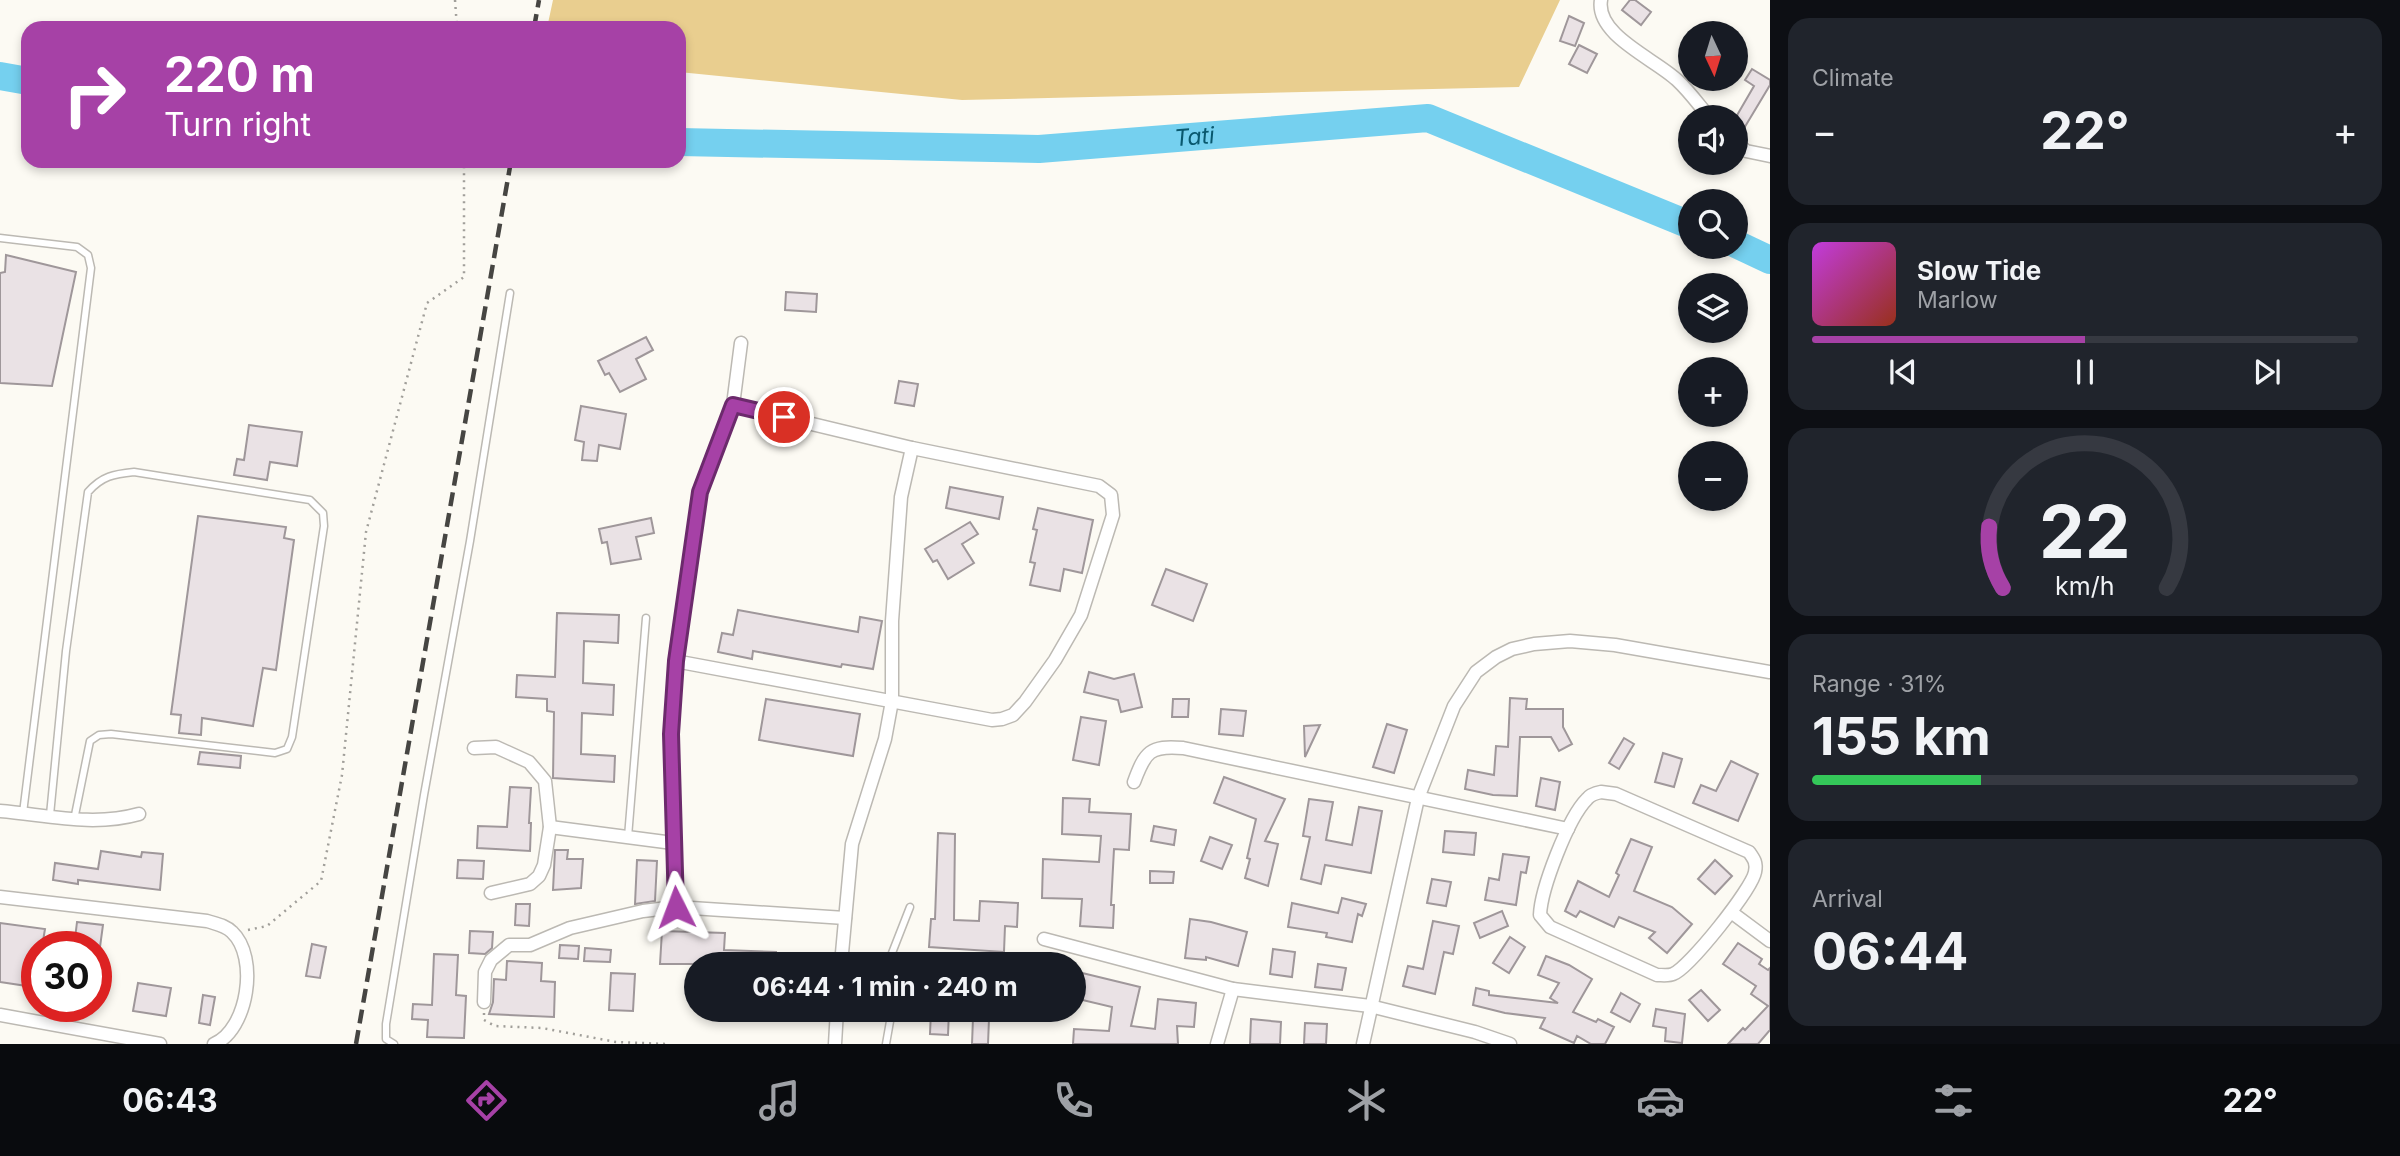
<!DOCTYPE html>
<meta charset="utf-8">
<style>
body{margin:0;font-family:Inter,sans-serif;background:#20242c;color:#f1f3f6;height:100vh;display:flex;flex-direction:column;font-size:26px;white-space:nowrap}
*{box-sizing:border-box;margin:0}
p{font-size:23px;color:#9ea1a6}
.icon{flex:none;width:38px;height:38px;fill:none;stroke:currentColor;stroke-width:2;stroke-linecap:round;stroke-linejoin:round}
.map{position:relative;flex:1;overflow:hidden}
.sheet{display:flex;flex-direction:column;gap:18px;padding:18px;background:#0d0f14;width:630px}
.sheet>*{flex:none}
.banner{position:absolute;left:21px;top:21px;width:665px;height:147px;border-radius:21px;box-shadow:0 4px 10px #0003;background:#a641a6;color:#fff;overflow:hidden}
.needle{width:46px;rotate:176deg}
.tools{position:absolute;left:1678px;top:21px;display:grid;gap:14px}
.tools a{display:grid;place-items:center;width:70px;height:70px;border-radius:50%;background:#171b24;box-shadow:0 4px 10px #0003;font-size:35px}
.speed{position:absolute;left:21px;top:931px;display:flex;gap:14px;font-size:35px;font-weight:700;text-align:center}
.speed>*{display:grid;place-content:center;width:91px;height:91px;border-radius:50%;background:#171b24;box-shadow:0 4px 10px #0003;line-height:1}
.speed .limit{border:10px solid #d22;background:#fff;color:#111}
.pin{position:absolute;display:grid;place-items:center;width:60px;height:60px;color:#fff;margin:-30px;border:4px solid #fff;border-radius:50%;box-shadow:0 2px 7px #0007}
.me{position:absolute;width:77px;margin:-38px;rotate:357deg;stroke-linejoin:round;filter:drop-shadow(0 0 5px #0008)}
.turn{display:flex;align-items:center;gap:24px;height:147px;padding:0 28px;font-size:32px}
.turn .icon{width:91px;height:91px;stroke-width:2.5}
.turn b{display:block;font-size:49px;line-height:60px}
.big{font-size:52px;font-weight:700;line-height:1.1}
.sheet .card{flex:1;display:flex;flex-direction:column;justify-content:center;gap:10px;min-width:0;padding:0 24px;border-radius:21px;background:#20242c}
.sheet .dial{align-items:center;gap:0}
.dial svg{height:182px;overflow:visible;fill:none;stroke:#363941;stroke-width:7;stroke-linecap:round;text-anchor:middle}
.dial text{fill:#f1f3f6;stroke:none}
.song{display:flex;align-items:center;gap:21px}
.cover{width:84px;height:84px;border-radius:10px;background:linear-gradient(135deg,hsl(290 70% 55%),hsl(10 70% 35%))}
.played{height:7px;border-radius:4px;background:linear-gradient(90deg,#a641a6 50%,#363941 50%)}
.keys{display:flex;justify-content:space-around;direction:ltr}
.heat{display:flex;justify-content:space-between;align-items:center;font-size:38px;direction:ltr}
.charge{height:10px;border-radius:5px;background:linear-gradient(90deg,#34c759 31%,#363941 0)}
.trip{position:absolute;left:684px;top:952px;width:402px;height:70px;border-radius:35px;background:#171b24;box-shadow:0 4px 10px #0003;font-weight:700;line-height:70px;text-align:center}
.tabs{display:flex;height:112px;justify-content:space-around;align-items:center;background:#090b0e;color:#9ea1a6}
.tabs .icon{width:49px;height:49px}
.tabs .active{color:#a641a6}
.tabs b{font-size:32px;color:#f1f3f6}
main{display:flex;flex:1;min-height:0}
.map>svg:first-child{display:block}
.green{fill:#e9ce8f}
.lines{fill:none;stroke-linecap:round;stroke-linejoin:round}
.river{stroke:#75d0ef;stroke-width:28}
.building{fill:#eae2e5;stroke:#9f979a;stroke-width:2}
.lane-casing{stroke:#bcb9b3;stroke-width:9}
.street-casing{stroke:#bcb9b3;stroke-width:15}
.path{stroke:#a19f9a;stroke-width:2.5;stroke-dasharray:2 5;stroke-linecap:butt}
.lane{stroke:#fff;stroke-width:6}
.street{stroke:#fff;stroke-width:12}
.rail{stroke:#464542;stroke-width:4.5;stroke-dasharray:14 7;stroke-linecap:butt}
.route-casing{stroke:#6c2a6c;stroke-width:18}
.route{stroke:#a641a6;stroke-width:12}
.labels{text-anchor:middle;stroke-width:7;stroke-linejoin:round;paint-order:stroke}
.water-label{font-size:23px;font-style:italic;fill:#09586e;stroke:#fff}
</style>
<main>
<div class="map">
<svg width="1770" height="1044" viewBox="0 0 1770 1044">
<rect width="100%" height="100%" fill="#fcfaf3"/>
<polygon class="green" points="553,0 1560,0 1519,87 962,100 679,72 679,28 547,28"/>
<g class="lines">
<g class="river">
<polyline points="0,76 28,81"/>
<path id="s1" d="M679 142 1039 149 1428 118 1690 225"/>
<polyline points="1736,244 1770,260"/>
</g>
</g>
<g class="building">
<polygon points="1630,0 1635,0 1651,12 1641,25 1622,10"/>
<polygon points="1569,16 1584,23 1575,46 1560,41"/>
<polygon points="1579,45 1597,54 1587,73 1569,64"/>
<polygon points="1752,69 1770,80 1770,85 1740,135 1736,133 1736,117 1754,86 1745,80"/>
<polygon points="6,255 76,272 52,386 0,383 0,273 5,272"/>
<polygon points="786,292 817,294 816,312 785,310"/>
<polygon points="646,337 653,350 636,359 646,379 620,392 609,373 605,375 598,361"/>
<polygon points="899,381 918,384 914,406 895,403"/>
<polygon points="581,406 626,414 620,449 599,445 597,461 582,460 584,442 575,440"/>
<polygon points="249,425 302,432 297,466 270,462 267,480 234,475 237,459 244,460"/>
<polygon points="950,487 1003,497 999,519 946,508"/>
<polygon points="1038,508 1093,520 1082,573 1064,569 1060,591 1030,585 1035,563 1030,562 1037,530 1033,529"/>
<polygon points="198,516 286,527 284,538 294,540 276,670 263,668 253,726 202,718 201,735 179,733 181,715 171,714"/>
<polygon points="651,518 654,533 636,537 641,559 611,564 607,542 602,543 599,529"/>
<polygon points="970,522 978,534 962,544 974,563 948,579 937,560 933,562 925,549"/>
<polygon points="1166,569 1207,584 1193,621 1152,605"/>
<polygon points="738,610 858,632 860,617 882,621 873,669 842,664 841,667 753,651 752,659 718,652 722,633 733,635"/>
<polygon points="557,613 619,615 618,643 584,641 583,683 614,685 613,715 582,713 581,754 615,756 614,782 553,778 554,712 547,711 547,699 516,697 517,675 555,677"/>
<polygon points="1089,672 1114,679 1134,674 1142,707 1121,712 1118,700 1084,692"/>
<polygon points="1510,698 1527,699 1526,709 1563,709 1563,727 1572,744 1559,751 1551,737 1520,737 1517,796 1493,795 1465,789 1468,770 1494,775 1496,746 1508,747"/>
<polygon points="766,699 860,714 853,756 759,740"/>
<polygon points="1173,699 1189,699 1188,717 1172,717"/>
<polygon points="1221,709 1246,711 1243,736 1219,734"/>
<polygon points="1081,717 1106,721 1099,765 1073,760"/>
<polygon points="1387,724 1407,730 1394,773 1373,767"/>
<polygon points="1320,725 1305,757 1304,726"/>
<polygon points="1624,738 1634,744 1619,769 1609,763"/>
<polygon points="200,752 241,756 240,768 198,764"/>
<polygon points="1663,753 1682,759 1674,787 1655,782"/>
<polygon points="1731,761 1758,774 1738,821 1693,803 1701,785 1716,791"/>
<polygon points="1224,777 1285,799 1265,841 1278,844 1268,886 1245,878 1250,859 1247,858 1256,819 1214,803"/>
<polygon points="1541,778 1560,782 1555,810 1536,806"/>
<polygon points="510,787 531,788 529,823 531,823 530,851 477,848 478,826 507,827"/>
<polygon points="1063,798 1090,799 1089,812 1131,814 1129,850 1114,849 1111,905 1114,905 1113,928 1080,926 1082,899 1042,898 1043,859 1099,862 1101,836 1062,834"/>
<polygon points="1309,799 1333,802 1326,840 1352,845 1359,807 1382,811 1371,873 1325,865 1321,884 1301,879 1310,837 1303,836"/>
<polygon points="1154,826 1176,830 1174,845 1151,841"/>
<polygon points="1445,831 1476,833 1474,855 1443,852"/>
<polygon points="938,833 955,834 954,920 979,921 980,901 1018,903 1017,927 1005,926 1004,952 929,947 931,919 935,919"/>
<polygon points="1210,837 1232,845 1222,869 1201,861"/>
<polygon points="1631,839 1652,847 1634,891 1672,907 1692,924 1667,953 1649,938 1655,932 1619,917 1614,927 1580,911 1576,917 1565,911 1578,881 1609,897 1619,875 1616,873"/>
<polygon points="555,850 568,850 567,859 583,859 581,888 553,890"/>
<polygon points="101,851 141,857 142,852 163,854 160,890 78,880 78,884 53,880 55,863 98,869"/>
<polygon points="1503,854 1529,857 1526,873 1521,872 1516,905 1485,900 1489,878 1499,880"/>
<polygon points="458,860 484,861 483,879 457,878"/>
<polygon points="637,860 657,861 655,901 635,904"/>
<polygon points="1715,860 1732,876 1715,894 1698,879"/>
<polygon points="1150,871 1174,872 1173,883 1150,883"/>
<polygon points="1432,879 1451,882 1446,906 1427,903"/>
<polygon points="1342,898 1366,904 1362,916 1358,914 1352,942 1326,937 1327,933 1288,927 1292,903 1338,913"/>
<polygon points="516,904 530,904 529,926 515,925"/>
<polygon points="1502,911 1508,926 1480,938 1474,923"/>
<polygon points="1190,919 1211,922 1247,932 1238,966 1206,957 1206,960 1185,958"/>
<polygon points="1433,921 1459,926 1453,954 1444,952 1435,994 1403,986 1408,966 1423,969"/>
<polygon points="77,922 103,925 100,947 74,947"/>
<polygon points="0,923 45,929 42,947 37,947 37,955 31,954 27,986 0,982"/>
<polygon points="470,931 493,932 492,948 485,954 469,953"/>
<polygon points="662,931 725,933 724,950 776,952 775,964 660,964"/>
<polygon points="1510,937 1525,947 1509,973 1493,963"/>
<polygon points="1738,943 1762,959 1759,964 1768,970 1770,968 1770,1030 1758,1044 1728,1044 1743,1028 1745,1030 1768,1006 1751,994 1756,986 1723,964"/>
<polygon points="312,944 326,947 320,978 306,976"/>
<polygon points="560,945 579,946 578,959 559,958"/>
<polygon points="585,948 611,950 610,962 584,961"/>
<polygon points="1273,949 1295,952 1292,977 1270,974"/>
<polygon points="434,954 458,955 456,995 466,996 464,1038 427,1037 428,1020 412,1019 413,1004 432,1005"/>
<polygon points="1546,956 1569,965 1592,979 1573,1012 1596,1022 1598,1019 1614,1027 1605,1044 1591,1044 1577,1036 1574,1043 1540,1028 1545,1018 1505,1013 1473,1005 1476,988 1489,991 1489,995 1558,1003 1550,998 1559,983 1538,975"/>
<polygon points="507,961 542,963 541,981 555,982 554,1017 489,1014 493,1002 494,979 506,980"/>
<polygon points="1318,964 1346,968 1342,990 1315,987"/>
<polygon points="1074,971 1140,987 1131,1026 1155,1029 1158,999 1196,1003 1194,1027 1177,1026 1178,1044 1073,1044 1074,1029 1109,1031 1112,1007 1074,998"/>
<polygon points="611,973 635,974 633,1011 609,1010"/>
<polygon points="138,983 171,988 166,1016 133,1011"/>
<polygon points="1701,990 1720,1010 1708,1021 1689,1000"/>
<polygon points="1621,993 1640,1004 1630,1022 1611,1012"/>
<polygon points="203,995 215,997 210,1025 199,1023"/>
<polygon points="1656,1009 1685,1014 1682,1043 1665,1041 1666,1028 1653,1026"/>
<polygon points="931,1010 949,1011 948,1035 930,1034"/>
<polygon points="973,1018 989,1019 988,1044 972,1044"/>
<polygon points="1251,1019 1281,1022 1280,1044 1250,1044"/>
<polygon points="1305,1023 1327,1024 1326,1044 1304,1044"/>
</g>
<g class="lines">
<g class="lane-casing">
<g id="lane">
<polyline points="0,238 77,247 88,255 91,268 23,813"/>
<path d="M50 815 66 651 88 492C102 476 114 474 134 472L310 500 323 513 324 526 292 737 287 749 275 753 111 734 99 735 90 741 74 820"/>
<polyline points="628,837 646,618"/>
<polyline points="892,964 892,953 910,907"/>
<polyline points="394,1044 386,1039 386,1024 424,795 470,541 510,293"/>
<polyline points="886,1044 892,1010"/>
</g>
</g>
<g class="street-casing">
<g id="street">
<path d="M1601 0C1595 35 1655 59 1677 80 1689 91 1699 105 1709 117"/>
<polyline points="1736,142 1746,151 1770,156"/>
<polyline points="675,661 992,720 1002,719 1013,715 1025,702 1055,660 1081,615 1113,515 1111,495 1099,486 912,448 733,405"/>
<polyline points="474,748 496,747 529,762 545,781 550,827 544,865 539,876 530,884 491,893"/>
<path d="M1134 782C1145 752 1150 745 1183 748L1568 829"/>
<path d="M1601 792 1616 794 1749 852C1754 859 1757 863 1755 872 1752 889 1689 968 1673 974 1669 976 1662 975 1657 975L1550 927 1540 915C1541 889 1568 818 1587 799 1590 795 1596 793 1601 792Z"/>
<path d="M0 811C47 815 93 827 139 814"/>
<polyline points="550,827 673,843"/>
<path d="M0 897 207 921C216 924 225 925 232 932 259 957 248 1030 214 1044"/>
<polyline points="676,907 671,734 675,661 700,492 733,405 741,343"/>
<polyline points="1731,912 1770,941"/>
<polyline points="1044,939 1233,989 1370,1006 1475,1032 1510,1044"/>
<polyline points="841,964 852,844 885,739 892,701 892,621 901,497 912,448"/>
<polyline points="484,1002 485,972 491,960 509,945 530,945 570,928 643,911 676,907 845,918"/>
<polyline points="0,1015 160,1044"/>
<polyline points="835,1044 837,1010"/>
<polyline points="1217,1044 1233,989"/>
<polyline points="1363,1044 1418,798 1454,706 1476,672 1496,657 1512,649 1534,644 1570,641 1615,645 1770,672"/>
</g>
</g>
<g class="path">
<polyline points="455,0 457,28"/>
<polyline points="248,930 267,926 321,881 342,775 366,532 427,303 464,277 464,161"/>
<polyline points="484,1013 484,1020 495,1026 542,1028 616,1042 667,1044"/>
</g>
<use href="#lane" class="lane"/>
<use href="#street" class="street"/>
<g class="rail">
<polyline points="534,28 539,0"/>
<polyline points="356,1044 511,161"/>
</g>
</g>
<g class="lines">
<g class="route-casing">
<polyline id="route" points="676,907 671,734 676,661 700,492 733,405 784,417"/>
</g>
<use href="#route" class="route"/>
</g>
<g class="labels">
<g class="water-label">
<text dy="8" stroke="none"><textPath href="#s1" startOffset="516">Tati</textPath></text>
</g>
</g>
</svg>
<div class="tools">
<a><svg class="needle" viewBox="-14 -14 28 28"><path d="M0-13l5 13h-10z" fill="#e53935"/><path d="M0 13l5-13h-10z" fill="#9ea1a6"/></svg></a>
<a><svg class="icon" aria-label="sound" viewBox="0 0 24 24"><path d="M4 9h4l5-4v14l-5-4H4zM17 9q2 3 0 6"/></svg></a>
<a><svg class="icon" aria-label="search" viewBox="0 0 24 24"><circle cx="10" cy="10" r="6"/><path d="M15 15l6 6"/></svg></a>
<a><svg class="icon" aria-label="layers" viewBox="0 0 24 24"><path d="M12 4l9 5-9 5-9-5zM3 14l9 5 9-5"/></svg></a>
<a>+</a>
<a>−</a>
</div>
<div class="speed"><div class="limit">30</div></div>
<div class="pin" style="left:784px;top:417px;background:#d93025"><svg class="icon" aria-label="arrive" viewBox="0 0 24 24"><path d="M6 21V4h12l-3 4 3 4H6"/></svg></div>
<svg class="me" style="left:676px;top:907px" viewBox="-20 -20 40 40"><path d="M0-17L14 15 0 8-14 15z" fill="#a641a6" stroke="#fff" stroke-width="4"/></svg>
<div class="trip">06:44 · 1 min · 240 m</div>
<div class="banner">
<div class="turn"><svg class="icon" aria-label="right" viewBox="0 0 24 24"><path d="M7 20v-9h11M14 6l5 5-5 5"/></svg><div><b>220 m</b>Turn right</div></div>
</div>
</div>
<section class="sheet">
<div class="card"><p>Climate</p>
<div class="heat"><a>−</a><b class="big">22°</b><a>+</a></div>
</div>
<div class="card">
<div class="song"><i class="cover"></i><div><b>Slow Tide</b><p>Marlow</p></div></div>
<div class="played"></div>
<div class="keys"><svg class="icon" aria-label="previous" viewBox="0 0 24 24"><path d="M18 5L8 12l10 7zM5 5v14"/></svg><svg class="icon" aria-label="pause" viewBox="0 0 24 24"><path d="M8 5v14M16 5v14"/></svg><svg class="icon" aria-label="next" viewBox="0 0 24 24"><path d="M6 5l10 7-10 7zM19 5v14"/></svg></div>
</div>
<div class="card dial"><svg viewBox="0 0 100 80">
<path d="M14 69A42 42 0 1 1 86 69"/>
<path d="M14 69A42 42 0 0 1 8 42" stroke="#a641a6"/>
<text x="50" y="56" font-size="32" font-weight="700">22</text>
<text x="50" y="72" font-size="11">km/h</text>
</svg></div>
<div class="card"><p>Range · 31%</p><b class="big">155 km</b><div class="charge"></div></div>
<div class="card"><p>Arrival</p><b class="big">06:44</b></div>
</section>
</main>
<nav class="tabs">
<b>06:43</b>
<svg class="icon active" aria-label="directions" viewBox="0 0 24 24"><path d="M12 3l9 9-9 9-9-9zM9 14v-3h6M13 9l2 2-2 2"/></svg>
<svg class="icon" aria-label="music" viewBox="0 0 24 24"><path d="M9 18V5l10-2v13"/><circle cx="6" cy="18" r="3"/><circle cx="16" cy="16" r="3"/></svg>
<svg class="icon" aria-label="phone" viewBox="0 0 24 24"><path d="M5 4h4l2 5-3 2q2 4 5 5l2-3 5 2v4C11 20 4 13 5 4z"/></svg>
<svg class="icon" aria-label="climate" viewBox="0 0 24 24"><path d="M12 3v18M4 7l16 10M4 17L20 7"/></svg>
<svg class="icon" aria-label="car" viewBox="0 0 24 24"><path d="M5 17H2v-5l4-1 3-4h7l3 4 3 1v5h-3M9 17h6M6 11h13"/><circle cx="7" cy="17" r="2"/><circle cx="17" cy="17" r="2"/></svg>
<svg class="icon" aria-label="filters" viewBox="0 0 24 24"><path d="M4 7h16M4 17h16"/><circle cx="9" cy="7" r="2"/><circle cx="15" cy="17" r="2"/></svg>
<b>22°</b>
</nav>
